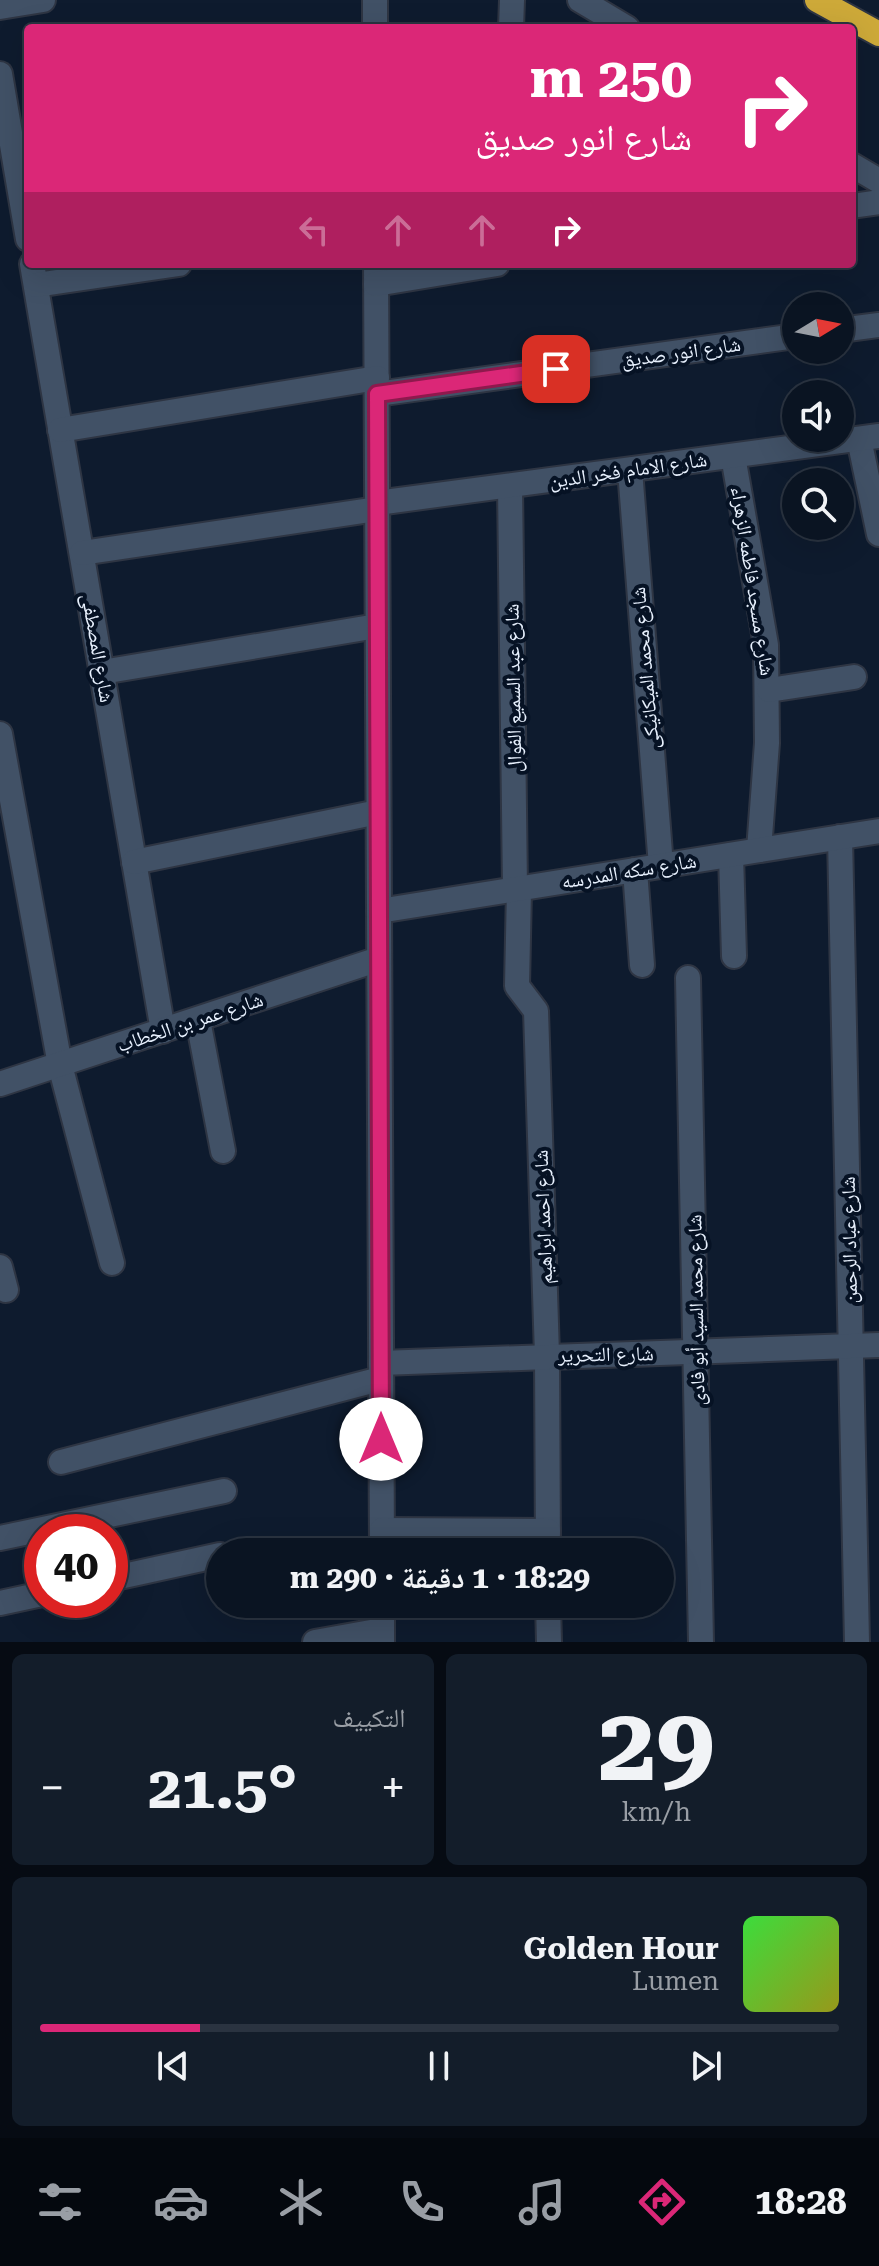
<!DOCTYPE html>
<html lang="ar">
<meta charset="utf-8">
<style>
body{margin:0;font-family:"Roboto Serif","Noto Naskh Arabic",serif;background:#131d2a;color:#f1f3f6;direction:rtl;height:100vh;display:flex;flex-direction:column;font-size:30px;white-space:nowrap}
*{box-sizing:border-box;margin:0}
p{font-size:26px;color:#999ea5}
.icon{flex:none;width:44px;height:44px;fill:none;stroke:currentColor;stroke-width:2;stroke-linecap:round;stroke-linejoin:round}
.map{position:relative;height:1642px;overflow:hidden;direction:ltr}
.panel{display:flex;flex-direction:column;gap:12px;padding:12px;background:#060b13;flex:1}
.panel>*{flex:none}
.banner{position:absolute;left:24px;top:24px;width:832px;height:244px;border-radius:8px;box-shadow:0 8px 32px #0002,0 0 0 2px #2a3340;direction:rtl;background:#db2777;color:#fff;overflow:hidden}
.needle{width:52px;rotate:80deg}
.fabs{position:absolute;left:782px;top:292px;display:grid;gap:16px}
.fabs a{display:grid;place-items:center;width:72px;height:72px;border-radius:50%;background:#0a1422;box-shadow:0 8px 32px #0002,0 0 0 2px #2a3340;font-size:40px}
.speed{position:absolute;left:24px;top:1514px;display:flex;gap:16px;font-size:40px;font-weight:700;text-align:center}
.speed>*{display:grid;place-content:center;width:104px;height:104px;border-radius:50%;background:#0a1422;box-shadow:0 8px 32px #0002,0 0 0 2px #2a3340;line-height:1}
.speed .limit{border:12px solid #d22;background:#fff;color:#111}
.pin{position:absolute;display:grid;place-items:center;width:68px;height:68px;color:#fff;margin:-34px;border-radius:16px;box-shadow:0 4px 12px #0006}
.me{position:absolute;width:88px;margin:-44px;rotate:0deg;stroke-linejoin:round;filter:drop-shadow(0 0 6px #0008)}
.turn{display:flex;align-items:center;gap:28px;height:168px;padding:0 32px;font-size:36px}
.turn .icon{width:104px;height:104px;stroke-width:2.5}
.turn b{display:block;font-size:56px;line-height:68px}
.lanes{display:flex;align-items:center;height:76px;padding:0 32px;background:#0003;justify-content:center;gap:40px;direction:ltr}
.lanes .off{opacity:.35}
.big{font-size:60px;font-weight:700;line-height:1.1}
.panel .widget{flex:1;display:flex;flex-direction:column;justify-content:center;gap:12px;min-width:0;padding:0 28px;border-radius:12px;background:#131d2a}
.panel .dial{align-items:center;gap:0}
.dial b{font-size:104px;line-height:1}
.song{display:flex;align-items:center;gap:24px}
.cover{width:96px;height:96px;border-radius:12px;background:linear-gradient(135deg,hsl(120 70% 55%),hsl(60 70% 35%))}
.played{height:8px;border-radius:4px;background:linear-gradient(90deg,#db2777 20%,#2a3340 20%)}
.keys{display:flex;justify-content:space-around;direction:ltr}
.heat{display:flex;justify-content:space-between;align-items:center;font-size:44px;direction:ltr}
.panel .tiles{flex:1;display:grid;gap:12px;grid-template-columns:1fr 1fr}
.widget:last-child{grid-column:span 2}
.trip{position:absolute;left:206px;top:1538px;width:468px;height:80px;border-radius:40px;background:#0a1422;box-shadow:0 8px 32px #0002,0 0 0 2px #2a3340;font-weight:700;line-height:80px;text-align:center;direction:rtl}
.dock{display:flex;height:128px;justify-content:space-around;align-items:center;background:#04080e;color:#999ea5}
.dock .icon{width:56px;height:56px}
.dock .current{color:#db2777}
.dock b{font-size:36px;color:#f1f3f6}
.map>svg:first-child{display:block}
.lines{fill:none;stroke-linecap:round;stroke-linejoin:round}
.minor-casing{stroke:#2e3543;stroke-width:28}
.highway-casing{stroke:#2e3543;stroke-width:28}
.minor{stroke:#415166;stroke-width:24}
.highway{stroke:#cda939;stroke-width:24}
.route-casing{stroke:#8e194d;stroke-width:20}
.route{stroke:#db2777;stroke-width:14}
.labels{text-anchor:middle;stroke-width:8;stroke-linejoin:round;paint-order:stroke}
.street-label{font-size:20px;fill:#e7f0fd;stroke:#061224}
</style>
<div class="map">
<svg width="879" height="1642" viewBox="0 0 879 1642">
<rect width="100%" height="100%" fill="#0e1b2e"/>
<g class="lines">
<g class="minor-casing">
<g id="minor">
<polyline points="375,0 375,28"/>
<polyline points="580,0 627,28"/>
<polyline points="0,7 43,0"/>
<polyline points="511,28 512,0"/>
<polyline points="0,74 28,239"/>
<polyline points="852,165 879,181"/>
<polyline points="852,206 879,202"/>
<polyline points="32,264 163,1031"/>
<polyline points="376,264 382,1552"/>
<polyline points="376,284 497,264"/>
<polyline points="36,285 179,264"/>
<polyline points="840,330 879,325"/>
<polyline points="377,394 796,336"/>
<polyline points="60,430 377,378"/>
<polyline points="859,439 879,534"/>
<polyline points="733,456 766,645 767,743 759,850"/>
<polyline points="630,470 661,866"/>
<polyline points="510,486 515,889"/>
<polyline points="377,503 879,436"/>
<polyline points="82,553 377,509"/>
<polyline points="102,672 377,626"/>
<polyline points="769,690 854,677"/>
<polyline points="0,734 60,1065 112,1263"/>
<polyline points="840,837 857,1642"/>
<polyline points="731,855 734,956"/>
<polyline points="134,862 378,812"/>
<polyline points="635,870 642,965"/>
<polyline points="519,889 517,986 536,1011 547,1355 548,1552"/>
<polyline points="379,911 879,831"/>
<polyline points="688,978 701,1642"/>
<polyline points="198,1020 223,1151"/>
<polyline points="0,1084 379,959"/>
<polyline points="0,1267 6,1290"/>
<polyline points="381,1363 879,1345"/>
<polyline points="61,1462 380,1379"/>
<polyline points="382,1530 548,1531"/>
<polyline points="0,1538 224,1491"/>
<polyline points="110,1579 220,1555"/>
<polyline points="0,1603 42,1594"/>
<polyline points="548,1604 549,1642"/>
<polyline points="315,1642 382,1630"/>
<polyline points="382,1642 382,1604"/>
</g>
</g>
<g class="highway-casing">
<polyline id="highway" points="817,0 879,34"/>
</g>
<use href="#minor" class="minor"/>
<use href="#highway" class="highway"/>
</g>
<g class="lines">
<g class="route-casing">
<polyline id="route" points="381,1439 377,394 556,369"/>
</g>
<use href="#route" class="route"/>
</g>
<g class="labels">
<g class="street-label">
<text transform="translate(681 352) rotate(-8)" y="7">شارع انور صديق</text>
<text transform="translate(628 470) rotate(-8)" y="7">شارع الامام فخر الدين</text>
<text transform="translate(753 581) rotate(81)" y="7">شارع مسجد فاطمه الزهراء</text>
<text transform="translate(98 648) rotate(80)" y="7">شارع المصطفى</text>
<text transform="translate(645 668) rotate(-95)" y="7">شارع محمد الميكانيكى</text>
<text transform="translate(513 688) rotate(-91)" y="7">شارع عبد السميع الفوال</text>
<text transform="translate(629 871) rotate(-9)" y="7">شارع سكه المدرسه</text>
<text transform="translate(190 1022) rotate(-18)" y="7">شارع عمر بن الخطاب</text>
<text transform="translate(543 1217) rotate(-92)" y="7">شارع احمد ابراهيم</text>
<text transform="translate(849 1240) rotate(-91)" y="7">شارع عباد الرحمن</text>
<text transform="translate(696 1310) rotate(-91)" y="7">شارع محمد السيد أبو فادى</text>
<text transform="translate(606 1354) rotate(-1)" y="7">شارع التحرير</text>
</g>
</g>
</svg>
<div class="fabs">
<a><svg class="needle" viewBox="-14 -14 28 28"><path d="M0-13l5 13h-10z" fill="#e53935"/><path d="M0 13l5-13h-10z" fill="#999ea5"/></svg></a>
<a><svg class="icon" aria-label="sound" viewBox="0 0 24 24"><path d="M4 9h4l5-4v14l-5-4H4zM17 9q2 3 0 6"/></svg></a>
<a><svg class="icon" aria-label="search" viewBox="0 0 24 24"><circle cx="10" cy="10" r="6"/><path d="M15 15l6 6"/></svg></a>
</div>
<div class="speed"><div class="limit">40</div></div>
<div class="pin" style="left:556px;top:369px;background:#d93025"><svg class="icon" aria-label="arrive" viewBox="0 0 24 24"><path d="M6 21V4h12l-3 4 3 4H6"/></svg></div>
<svg class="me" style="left:381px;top:1439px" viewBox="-20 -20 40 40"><circle r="19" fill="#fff"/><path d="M0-13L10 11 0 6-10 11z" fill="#db2777"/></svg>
<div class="trip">18:29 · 1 دقيقة · 290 m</div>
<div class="banner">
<div class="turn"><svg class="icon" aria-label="right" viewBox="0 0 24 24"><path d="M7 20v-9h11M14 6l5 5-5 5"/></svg><div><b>250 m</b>شارع انور صديق</div></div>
<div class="lanes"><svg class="icon off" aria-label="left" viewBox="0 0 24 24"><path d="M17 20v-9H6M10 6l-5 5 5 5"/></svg><svg class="icon off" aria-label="ahead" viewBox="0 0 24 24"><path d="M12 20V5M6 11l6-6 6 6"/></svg><svg class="icon off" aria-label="ahead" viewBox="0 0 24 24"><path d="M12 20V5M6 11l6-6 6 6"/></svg><svg class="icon" aria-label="right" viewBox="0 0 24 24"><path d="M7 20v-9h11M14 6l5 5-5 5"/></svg></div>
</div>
</div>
<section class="panel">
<div class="tiles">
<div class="widget dial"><b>29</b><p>km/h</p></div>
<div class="widget"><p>التكييف</p>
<div class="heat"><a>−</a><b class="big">21.5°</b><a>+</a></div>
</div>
<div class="widget">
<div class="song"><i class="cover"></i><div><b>Golden Hour</b><p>Lumen</p></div></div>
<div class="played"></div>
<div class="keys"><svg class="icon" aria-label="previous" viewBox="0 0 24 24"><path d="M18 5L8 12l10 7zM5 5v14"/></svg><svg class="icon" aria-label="pause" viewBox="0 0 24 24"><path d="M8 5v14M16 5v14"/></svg><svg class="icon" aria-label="next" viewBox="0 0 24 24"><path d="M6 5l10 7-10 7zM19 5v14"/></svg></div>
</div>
</div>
</section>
<nav class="dock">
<b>18:28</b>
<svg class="icon current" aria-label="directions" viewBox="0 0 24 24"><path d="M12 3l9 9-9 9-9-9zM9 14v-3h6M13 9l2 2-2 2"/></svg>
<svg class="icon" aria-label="music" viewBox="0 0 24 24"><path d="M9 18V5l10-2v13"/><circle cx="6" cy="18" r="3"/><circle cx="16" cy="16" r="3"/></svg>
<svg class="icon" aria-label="phone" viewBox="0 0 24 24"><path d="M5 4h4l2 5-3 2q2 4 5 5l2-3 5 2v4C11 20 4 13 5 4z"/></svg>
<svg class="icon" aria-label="climate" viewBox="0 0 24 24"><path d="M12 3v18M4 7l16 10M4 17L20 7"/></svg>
<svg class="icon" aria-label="car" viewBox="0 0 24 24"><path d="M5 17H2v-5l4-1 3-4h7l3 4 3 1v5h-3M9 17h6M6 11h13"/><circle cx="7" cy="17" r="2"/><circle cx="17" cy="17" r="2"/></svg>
<svg class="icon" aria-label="filters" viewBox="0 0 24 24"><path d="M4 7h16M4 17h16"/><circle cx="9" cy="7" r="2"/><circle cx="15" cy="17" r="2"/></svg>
</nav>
